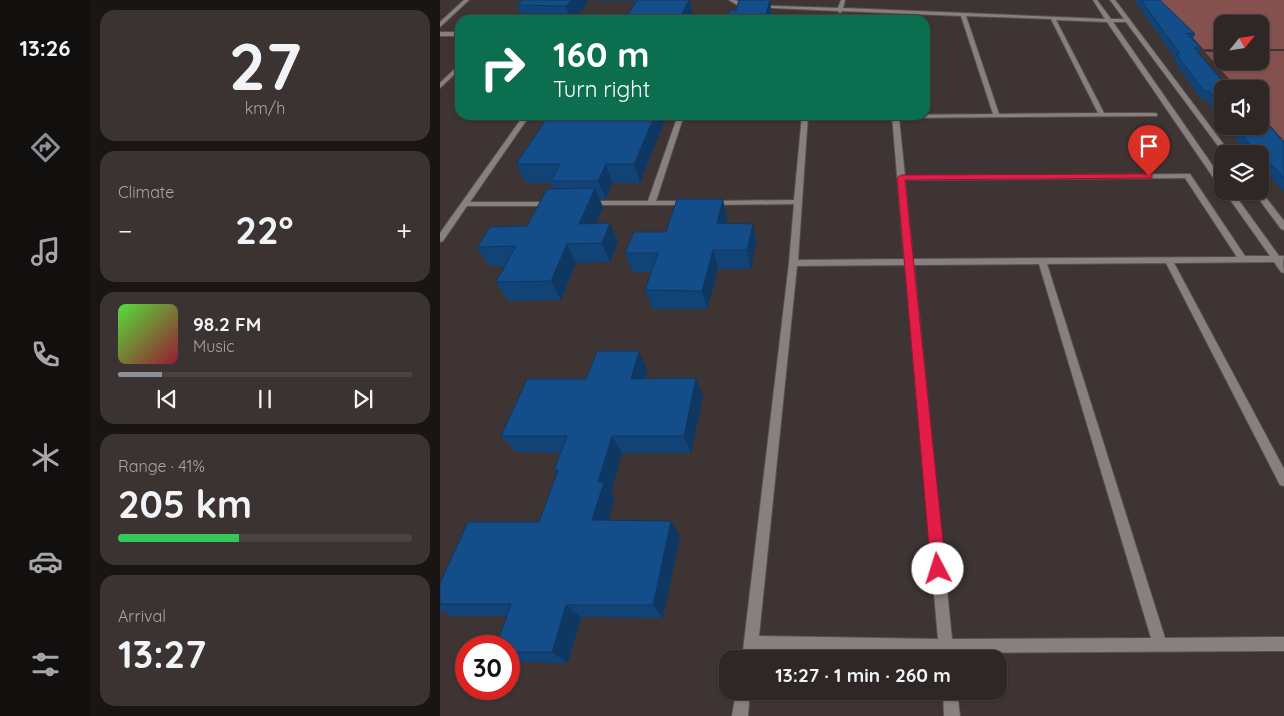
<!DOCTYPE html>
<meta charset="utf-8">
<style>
body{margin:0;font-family:Quicksand,sans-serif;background:#3a3332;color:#f1f3f6;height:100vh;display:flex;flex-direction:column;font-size:19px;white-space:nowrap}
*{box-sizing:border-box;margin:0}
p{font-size:16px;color:#a7a5a7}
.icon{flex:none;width:28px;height:28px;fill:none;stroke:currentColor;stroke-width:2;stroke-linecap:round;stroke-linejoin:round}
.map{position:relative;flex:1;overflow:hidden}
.drawer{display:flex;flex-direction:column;gap:10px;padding:10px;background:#191515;width:350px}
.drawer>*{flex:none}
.hud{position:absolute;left:15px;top:15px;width:475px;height:105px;border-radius:15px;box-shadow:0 1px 4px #0004,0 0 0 1px #494443;background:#0b6e4f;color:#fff;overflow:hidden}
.needle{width:32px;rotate:60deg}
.buttons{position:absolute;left:774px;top:15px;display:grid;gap:10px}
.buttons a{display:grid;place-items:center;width:55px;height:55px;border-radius:10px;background:#2e2726;box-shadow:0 1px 4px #0004,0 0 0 1px #494443;font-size:25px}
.speed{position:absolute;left:15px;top:635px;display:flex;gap:10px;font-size:25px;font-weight:700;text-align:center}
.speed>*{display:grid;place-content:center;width:65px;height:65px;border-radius:50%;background:#2e2726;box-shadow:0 1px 4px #0004,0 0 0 1px #494443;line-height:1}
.speed .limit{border:8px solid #d22;background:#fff;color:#111}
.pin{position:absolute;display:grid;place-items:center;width:42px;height:42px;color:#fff;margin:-51px -21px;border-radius:50% 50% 50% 0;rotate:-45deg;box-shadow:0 0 5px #0007}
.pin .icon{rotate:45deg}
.me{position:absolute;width:55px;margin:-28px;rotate:355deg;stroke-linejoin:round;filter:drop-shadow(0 0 4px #0008)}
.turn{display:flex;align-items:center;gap:18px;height:105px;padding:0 15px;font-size:22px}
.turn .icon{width:65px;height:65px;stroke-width:2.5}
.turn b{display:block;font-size:35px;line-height:42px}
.big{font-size:38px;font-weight:800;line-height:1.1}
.drawer .card{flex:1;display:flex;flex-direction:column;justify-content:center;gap:8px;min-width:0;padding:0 18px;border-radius:15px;background:#3a3332}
.drawer .dial{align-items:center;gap:0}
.dial b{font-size:65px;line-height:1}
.song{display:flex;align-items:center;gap:15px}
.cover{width:60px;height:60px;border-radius:8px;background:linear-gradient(135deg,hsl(110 70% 55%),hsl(350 70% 35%))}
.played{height:5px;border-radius:2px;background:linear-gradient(90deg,#8c9099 15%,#494443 15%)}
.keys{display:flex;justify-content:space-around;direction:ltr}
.heat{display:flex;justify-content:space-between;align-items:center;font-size:28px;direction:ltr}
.charge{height:8px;border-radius:4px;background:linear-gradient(90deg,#34c759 41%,#494443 0)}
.trip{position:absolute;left:279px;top:650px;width:288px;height:50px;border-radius:15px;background:#2e2726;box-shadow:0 1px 4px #0004,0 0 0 1px #494443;font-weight:800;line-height:50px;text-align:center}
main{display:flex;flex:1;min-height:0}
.dock{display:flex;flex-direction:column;width:90px;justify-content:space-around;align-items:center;background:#12100f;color:#a7a5a7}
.dock .icon{width:35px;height:35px}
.dock .current{color:#8c9099}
.dock b{font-size:22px;color:#f1f3f6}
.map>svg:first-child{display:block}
.green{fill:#84514f}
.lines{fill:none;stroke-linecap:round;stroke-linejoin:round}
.street-casing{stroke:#5a504f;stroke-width:2}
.street{fill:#868180;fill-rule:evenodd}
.wall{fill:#114377}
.shaded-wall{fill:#0e3761}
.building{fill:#144e8a;stroke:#0e3761}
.route{fill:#e11d48;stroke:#92132f}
</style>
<main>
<nav class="dock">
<b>13:26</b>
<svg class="icon current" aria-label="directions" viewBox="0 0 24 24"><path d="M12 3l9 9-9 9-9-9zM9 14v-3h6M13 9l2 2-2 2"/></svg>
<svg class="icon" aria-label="music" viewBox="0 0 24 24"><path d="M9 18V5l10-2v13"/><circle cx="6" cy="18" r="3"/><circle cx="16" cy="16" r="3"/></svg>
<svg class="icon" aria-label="phone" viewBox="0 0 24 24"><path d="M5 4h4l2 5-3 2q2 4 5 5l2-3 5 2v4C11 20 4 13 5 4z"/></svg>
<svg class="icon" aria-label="climate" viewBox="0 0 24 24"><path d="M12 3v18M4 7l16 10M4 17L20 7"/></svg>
<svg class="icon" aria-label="car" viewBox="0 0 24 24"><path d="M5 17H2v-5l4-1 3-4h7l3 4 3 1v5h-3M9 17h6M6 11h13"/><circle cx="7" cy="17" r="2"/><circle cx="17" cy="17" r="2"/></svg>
<svg class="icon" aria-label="filters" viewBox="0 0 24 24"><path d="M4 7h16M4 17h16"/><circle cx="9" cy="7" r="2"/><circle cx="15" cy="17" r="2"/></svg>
</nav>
<section class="drawer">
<div class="card dial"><b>27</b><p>km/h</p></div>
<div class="card"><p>Climate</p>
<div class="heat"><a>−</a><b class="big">22°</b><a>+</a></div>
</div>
<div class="card">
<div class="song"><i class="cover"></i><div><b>98.2 FM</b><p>Music</p></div></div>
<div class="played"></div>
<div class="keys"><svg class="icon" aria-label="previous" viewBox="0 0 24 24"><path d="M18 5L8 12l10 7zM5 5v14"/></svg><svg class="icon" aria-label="pause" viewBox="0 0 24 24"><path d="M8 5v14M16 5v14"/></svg><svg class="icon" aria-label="next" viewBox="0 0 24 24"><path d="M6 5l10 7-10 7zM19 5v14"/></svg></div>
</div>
<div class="card"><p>Range · 41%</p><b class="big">205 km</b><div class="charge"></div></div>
<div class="card"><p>Arrival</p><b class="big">13:27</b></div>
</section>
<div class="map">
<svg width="844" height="716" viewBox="0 0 844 716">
<rect width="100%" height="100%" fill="#3e3433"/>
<g class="green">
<polygon points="720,0 844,0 844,49 820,49 820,24 782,24 782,49 763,49"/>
<polygon points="820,51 844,51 844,141 820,114 820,89 798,89 765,52 782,52 782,61 820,61"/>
</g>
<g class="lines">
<g class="street-casing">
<g id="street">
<polygon points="24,0 29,0 0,27 0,22"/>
<path d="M289 0H295L308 5 398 8 401 0H405L403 8 665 19 653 0H657L671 19H684L670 0H675L791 154H784L686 22H673L782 179V186H779L667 22 616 20 664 113H715L717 114V116L459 118 465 176 747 174H750L805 256H830L784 191H792L839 256H844L843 262 844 273 841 272 834 262 734 263 844 469V486L840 485 726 263 607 264 725 638 844 637V651L514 653V659H500L499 653 317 650 316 659H302L349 263 354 204 270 205 266 203 270 201 354 200 362 115H368L358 260 464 259 452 115 553 114 521 16 402 11 400 13 398 11 308 7 297 5ZM526 16 611 19 658 113 559 114ZM745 178 797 257 473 259 465 180ZM599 264 711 638 512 639 474 265ZM465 265 498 639 319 636 357 266Z"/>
<rect x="0" y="32" width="20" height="4"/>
<polygon points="20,64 20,69 0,88 0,83"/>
<polygon points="84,115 90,115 30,202 110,202 114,204 110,206 27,206 3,241 0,242 0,233"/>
<polygon points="238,115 244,115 216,201 248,201 252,203 251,205 144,205 143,203 147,201 208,201"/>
<polygon points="820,190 844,221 844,230 841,229 813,191 820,191"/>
<polygon points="296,691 310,691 308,716 292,716"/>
<polygon points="503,691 517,691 520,716 504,716"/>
</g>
</g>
<use href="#street" class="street"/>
</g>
<g class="wall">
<polygon points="83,0 147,0 148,3 133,20 83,20 77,5"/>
<polygon points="159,0 250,0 253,15 250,20 187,20 186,18 197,1 159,1"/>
<polygon points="694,0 720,0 755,34 753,39 761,48 759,53 782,89 782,118 779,113 775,113 766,99 761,99 734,61 735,58"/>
<polygon points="227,115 200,183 172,183 166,199 159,199 163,207 156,223 178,242 170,262 136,263 121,300 68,301 56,282 65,266 49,266 37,247 87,226 114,189 112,183 86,183 76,164"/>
<polygon points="788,126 820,126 844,142 844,192 826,172 820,172 820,154 806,154"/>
<polygon points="287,218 286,223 316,242 311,269 278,269 267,309 213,309 205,290 212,272 193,272 185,253"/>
<polygon points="207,370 205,378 256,378 263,396 251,453 182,453 171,492 175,498 169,520 240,536 223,618 141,617 128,663 73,662 69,660 67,616 12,616 0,610 0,583 99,522 117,473 114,470 121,453 76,452 61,436 146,379"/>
</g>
<g class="shaded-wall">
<polygon points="132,0 147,0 148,3 133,20 131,20 126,6"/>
<polygon points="249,0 253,15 250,20 239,20"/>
<polygon points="330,0 332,16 331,20 324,20"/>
<polygon points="215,115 227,115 200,183 194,164"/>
<polygon points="166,164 172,183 166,199 158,181"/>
<polygon points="155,188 163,207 148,242 139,224"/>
<polygon points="283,199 287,218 281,242 277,223"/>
<polygon points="170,223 178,242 170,262 162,243"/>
<polygon points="313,224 316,242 311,269 307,250"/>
<polygon points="127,244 136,263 121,300 111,281"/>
<polygon points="273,250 278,269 267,309 262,291"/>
<polygon points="199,351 207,370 199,397 191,379"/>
<polygon points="256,378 263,396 251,453 244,436"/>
<polygon points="172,436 182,453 171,492 175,498 164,535 152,520 158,482"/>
<polygon points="231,521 240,536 223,618 213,605"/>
<polygon points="126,605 141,617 128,663 112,652"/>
</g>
<g class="building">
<polygon points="83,0 132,0 126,6 77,5"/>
<polygon points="197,0 249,0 239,20 202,20 203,18 186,18"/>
<polygon points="299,0 330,0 324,20 287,20 290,10 296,10"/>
<polygon points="701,0 720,0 755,34 746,33 761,48 754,48 786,85 789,85 792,89 782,89 782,105 779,105 769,91 764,91 736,54 740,54"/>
<polygon points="109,115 215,115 194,164 166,164 158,181 111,181 120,164 76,164"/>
<polygon points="820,115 844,142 844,178 831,164 823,164 820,159 820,154 816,154 797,126 820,126"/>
<polygon points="155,188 139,224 170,223 162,243 127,244 111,281 56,282 76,246 37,247 50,227 87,226 107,189"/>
<polygon points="237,199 283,199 277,223 313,224 307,250 273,250 262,291 205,290 218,253 185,253 194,232 226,232"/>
<polygon points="157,351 199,351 191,379 256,378 244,436 172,436 158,482 164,482 152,520 231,521 213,605 126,605 112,652 69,652 69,646 56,646 71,604 0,604 0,583 28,522 99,522 118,470 114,470 127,436 61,436 87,379 146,379"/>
</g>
<polygon class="route" points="709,174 712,174 712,178 465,180 506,569 503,574 498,577 493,574 491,569 457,178 461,175"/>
</svg>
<div class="buttons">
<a><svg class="needle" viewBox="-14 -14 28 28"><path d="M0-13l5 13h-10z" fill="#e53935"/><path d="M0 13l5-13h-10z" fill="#a7a5a7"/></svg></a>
<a><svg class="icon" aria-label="sound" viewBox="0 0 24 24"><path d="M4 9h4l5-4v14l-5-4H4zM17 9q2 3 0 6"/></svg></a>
<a><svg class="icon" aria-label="layers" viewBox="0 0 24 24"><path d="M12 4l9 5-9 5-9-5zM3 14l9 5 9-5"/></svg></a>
</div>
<div class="speed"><div class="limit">30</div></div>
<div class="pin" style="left:709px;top:176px;background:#d93025"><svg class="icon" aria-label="arrive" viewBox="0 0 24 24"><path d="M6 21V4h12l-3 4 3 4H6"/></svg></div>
<svg class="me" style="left:498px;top:569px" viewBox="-20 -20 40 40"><circle r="19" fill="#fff"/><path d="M0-13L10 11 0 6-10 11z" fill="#e11d48"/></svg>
<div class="trip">13:27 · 1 min · 260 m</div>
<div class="hud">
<div class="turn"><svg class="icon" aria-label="right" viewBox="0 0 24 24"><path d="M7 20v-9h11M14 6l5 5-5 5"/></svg><div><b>160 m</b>Turn right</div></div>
</div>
</div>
</main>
